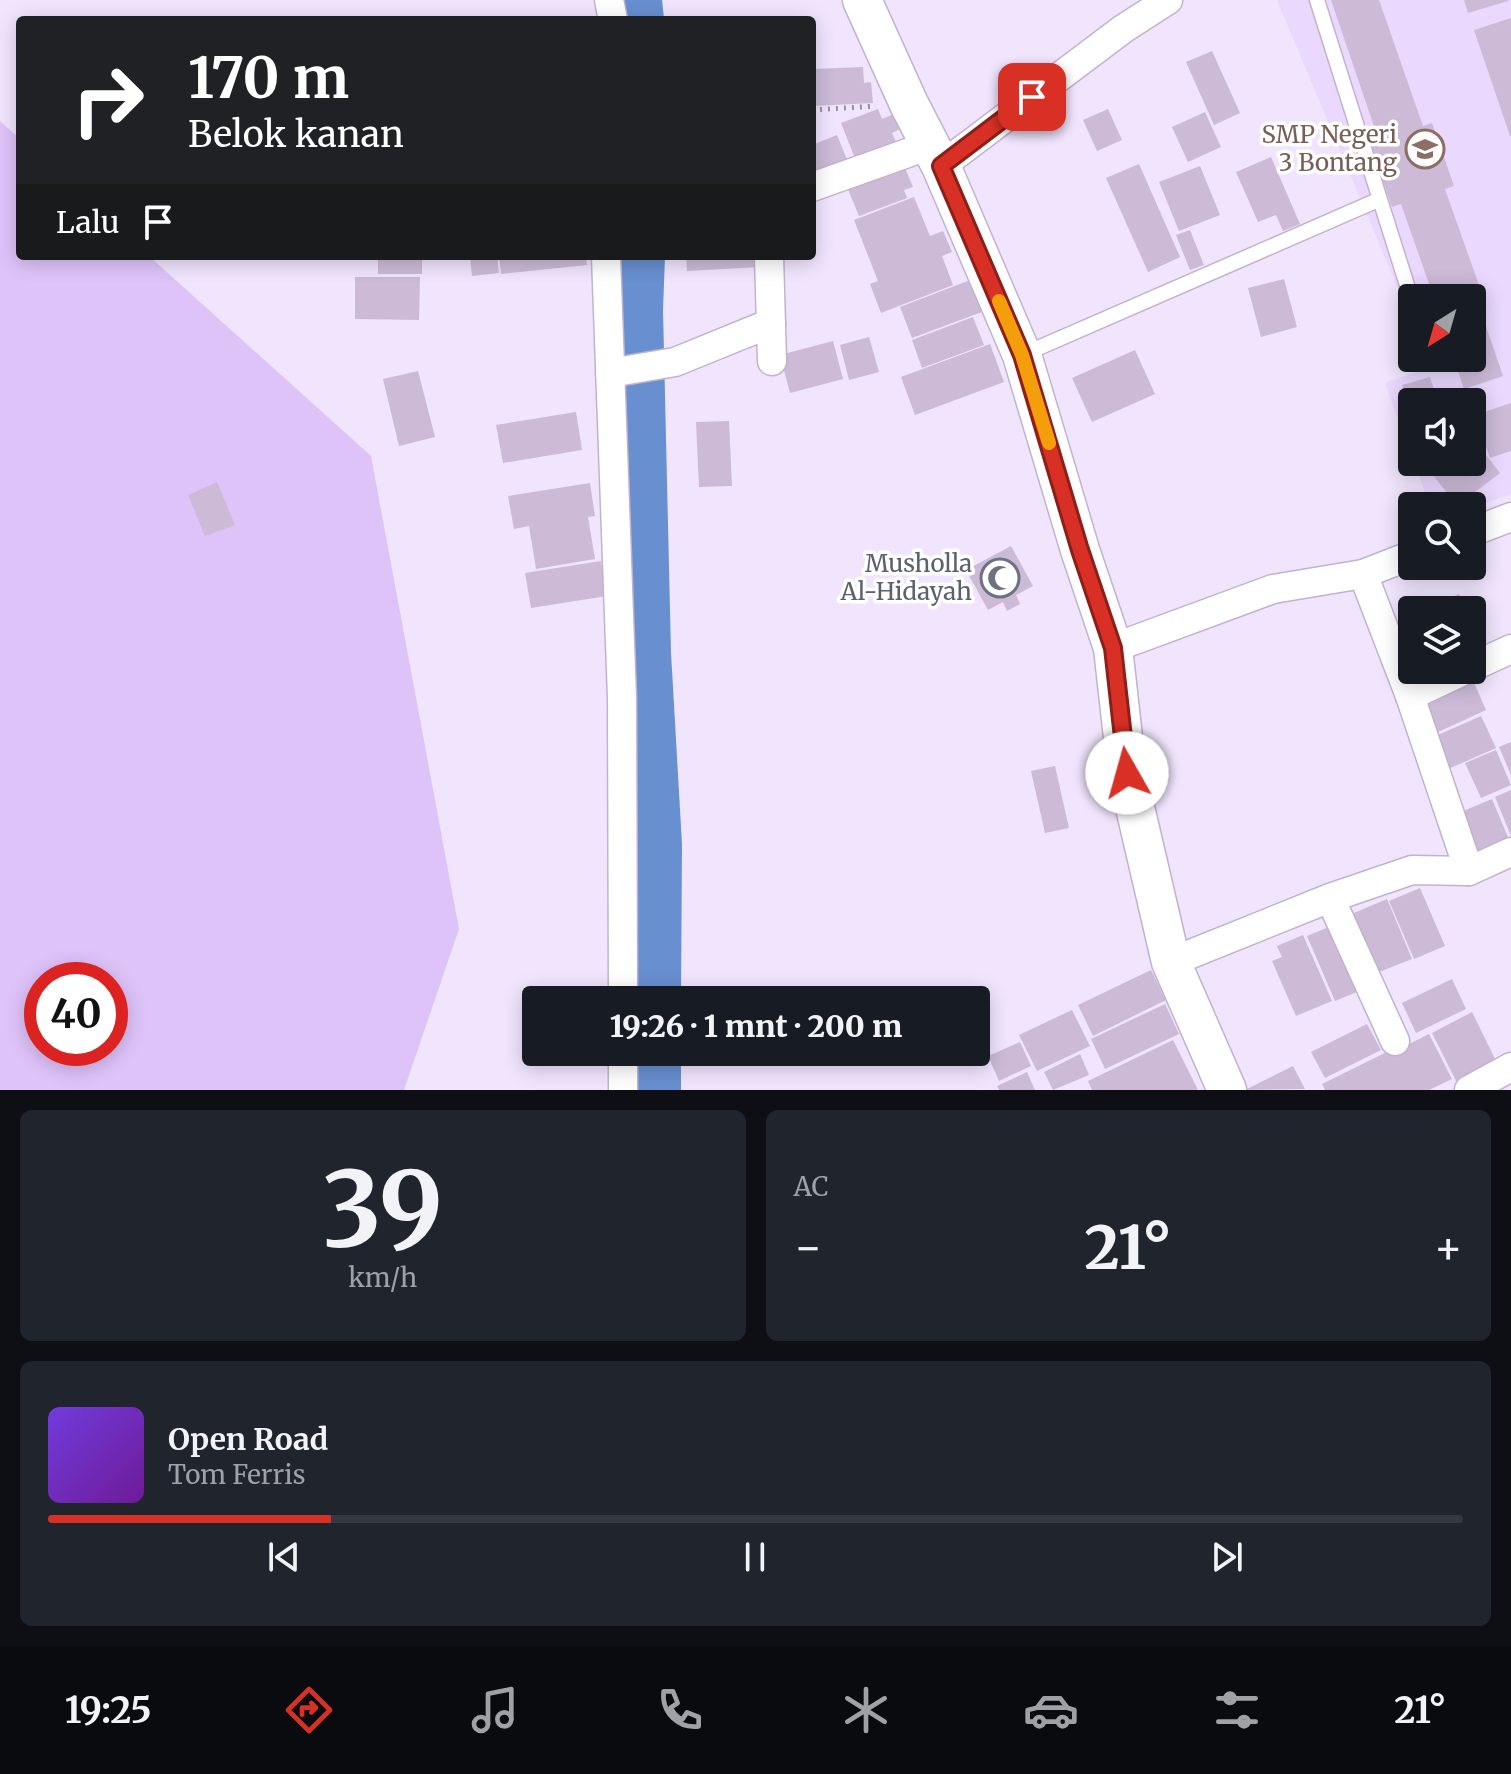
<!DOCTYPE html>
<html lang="id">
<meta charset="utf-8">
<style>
body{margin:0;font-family:Merriweather,serif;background:#20242c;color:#f1f3f6;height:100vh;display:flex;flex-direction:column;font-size:30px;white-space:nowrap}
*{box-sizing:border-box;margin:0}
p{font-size:26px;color:#9ea1a6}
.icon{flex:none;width:44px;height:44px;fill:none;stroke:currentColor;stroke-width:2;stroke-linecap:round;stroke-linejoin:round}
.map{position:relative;height:1090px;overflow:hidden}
.side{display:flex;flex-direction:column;gap:20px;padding:20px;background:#0d0f14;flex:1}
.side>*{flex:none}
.top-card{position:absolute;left:16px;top:16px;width:800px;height:244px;border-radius:8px;box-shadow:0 4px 20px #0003;background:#202124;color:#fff;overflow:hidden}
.needle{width:52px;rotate:217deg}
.controls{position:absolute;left:1398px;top:284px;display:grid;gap:16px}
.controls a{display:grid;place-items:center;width:88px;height:88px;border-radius:8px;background:#171b24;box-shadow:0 4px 20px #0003;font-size:40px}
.speed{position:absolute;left:24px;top:962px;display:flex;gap:16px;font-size:40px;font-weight:700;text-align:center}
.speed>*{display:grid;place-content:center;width:104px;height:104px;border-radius:50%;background:#171b24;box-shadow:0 4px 20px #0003;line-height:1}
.speed .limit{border:12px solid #d22;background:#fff;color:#111}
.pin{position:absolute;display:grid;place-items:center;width:68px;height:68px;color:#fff;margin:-34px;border-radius:16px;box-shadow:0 4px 12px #0006}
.me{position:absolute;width:88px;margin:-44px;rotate:353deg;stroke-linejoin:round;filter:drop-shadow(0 0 6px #0008)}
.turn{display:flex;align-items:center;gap:28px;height:168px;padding:0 40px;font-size:36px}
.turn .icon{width:104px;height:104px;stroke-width:2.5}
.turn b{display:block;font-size:56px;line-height:68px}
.then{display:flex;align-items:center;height:76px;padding:0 40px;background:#0003;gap:16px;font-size:30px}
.big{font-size:60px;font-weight:800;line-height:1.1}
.side .card{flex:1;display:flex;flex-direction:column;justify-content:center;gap:12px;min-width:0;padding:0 28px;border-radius:12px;background:#20242c}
.side .dial{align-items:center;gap:0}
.dial b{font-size:104px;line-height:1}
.song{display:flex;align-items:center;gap:24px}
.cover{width:96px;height:96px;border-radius:12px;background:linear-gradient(135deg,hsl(260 70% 55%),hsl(280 70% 35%))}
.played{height:8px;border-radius:4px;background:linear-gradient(90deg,#d93025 20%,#363941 20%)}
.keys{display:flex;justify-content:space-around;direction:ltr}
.heat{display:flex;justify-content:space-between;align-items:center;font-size:44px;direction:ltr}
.side .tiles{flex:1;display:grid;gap:20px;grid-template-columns:1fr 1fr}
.card:last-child{grid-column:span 2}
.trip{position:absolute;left:522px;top:986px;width:468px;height:80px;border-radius:8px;background:#171b24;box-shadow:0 4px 20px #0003;font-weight:800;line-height:80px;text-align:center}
.tab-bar{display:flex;height:128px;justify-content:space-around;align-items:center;background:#090b0e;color:#9ea1a6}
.tab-bar .icon{width:56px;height:56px}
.tab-bar .on{color:#d93025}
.tab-bar b{font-size:36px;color:#f1f3f6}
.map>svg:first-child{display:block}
.built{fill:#ead8fe}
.green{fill:#dec3f9;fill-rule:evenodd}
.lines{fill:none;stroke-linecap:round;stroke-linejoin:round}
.river{stroke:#688fd0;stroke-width:46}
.building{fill:#ccbad7}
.lane-casing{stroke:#c1b3d0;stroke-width:17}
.street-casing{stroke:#c1b3d0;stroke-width:31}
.secondary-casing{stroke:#c1b3d0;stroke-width:41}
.path{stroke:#9890a2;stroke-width:5;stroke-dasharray:2 6;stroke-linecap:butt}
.lane{stroke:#fff;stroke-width:14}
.street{stroke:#fff;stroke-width:28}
.secondary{stroke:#fff;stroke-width:38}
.route-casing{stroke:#8d1f18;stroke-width:20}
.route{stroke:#d93025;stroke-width:14}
.slow{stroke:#f59e0b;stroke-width:14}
.labels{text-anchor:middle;stroke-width:7;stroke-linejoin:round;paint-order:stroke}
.education-label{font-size:24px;fill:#785e54;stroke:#fff;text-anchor:end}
.worship-label{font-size:24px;fill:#5b616d;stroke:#fff;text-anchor:end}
</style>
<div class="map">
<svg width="1511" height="1090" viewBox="0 0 1511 1090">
<rect width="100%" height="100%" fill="#f0e5fd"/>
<polygon class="built" points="1277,0 1511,0 1511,494 1472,508 1430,506 1414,462 1472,462 1472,402 1412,402 1412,458 1385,383 1430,367 1427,358 1472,358 1472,298 1412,298 1412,322"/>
<path class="green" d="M0 121 20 139V256H149L371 456 459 929 404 1090H0ZM42 980H110V1048H42Z"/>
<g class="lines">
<g class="river">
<polyline points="639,0 641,20"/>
<polyline points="642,256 640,310 648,653 659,845 658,1000"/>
<polyline points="658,1090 658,1052"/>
</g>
</g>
<g class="building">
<polygon points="1331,0 1379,0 1423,126 1432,123 1454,186 1445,189 1486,305 1472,309 1472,298 1434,298 1401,204 1392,207 1370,144 1379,141"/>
<polygon points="1464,0 1508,0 1508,1 1468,13"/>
<polygon points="1511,18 1511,136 1510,136 1474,30"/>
<polygon points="1212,51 1240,113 1214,125 1186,62"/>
<polygon points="863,67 864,83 871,82 873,103 812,106 812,69"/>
<polygon points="878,109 882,119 894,114 900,129 892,133 896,142 891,144 895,152 858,166 841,123"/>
<polygon points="1108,109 1122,140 1097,151 1083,120"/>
<polygon points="1205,112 1221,147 1188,162 1172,127"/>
<polygon points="837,135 850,167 812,182 812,145"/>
<polygon points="1271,157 1300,224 1283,231 1276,215 1258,222 1236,172"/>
<polygon points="1139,164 1180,257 1148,272 1106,178"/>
<polygon points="1200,166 1220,215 1179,231 1159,182"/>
<polygon points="905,168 913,187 904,190 907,198 859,216 845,182"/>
<polygon points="914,197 930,236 943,231 952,252 942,256 953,285 881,313 870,284 878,281 854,220"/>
<polygon points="1190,230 1204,265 1190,270 1176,235"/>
<rect x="378" y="256" width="44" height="18"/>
<polygon points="470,256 497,256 499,273 472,276"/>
<polygon points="499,256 586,256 587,265 501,274"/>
<polygon points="686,256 759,256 760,267 687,271"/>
<polygon points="355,277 420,277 419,320 355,319"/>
<polygon points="1284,279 1297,327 1261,337 1248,288"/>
<polygon points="970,280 982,312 912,338 900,307"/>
<polygon points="973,317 984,345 922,368 912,340"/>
<polygon points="1486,326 1503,376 1464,389 1454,358 1472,358 1472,330"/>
<polygon points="869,337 879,372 849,380 840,345"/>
<polygon points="833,341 843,379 790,393 780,355"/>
<polygon points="990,344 1004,382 915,415 901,377"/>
<polygon points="1135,350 1155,394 1092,422 1072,378"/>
<polygon points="418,371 435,437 399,446 383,379"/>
<polygon points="1430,377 1438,402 1412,402 1411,418 1402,385"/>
<polygon points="1511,403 1511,451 1490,458 1475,415"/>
<polygon points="576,412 582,450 503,463 496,425"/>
<polygon points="729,421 732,486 699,487 696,422"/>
<polygon points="1472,437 1500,473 1457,506 1423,462 1472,462"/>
<polygon points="217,482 235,525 205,536 188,495"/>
<polygon points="590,483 595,516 588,517 595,559 536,569 529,526 514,529 508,496"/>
<polygon points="1011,546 1033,586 1016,595 1020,604 1007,611 1003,602 988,610 966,570"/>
<polygon points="601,561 607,596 531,608 525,573"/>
<polygon points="1459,594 1466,610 1425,610"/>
<polygon points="1471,676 1486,710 1436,733 1420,698"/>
<polygon points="1481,716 1496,748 1446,770 1431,738"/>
<polygon points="1511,742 1511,775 1499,747"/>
<polygon points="1496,750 1511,785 1481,798 1465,763"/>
<polygon points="1055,766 1069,828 1045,833 1031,771"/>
<polygon points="1511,790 1511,836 1495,797"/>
<polygon points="1492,799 1510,842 1479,855 1461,812"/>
<polygon points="1420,888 1445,946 1414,959 1389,901"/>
<polygon points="1387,899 1412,959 1374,974 1349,915"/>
<polygon points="1336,924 1364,989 1335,1001 1307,936"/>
<polygon points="1303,935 1332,1001 1296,1016 1272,961 1282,957 1277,946"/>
<polygon points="1151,970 1166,1000 1093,1036 1078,1005"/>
<polygon points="1452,979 1466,1009 1416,1033 1402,1003"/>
<polygon points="1165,1004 1179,1034 1105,1069 1091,1039"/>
<polygon points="1072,1010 1090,1046 1037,1071 1019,1035"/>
<polygon points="1472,1012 1498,1065 1458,1085 1432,1033"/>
<polygon points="1367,1024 1381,1050 1325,1078 1311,1052"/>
<polygon points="1429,1034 1452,1079 1429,1090 1325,1090 1322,1084 1397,1047 1399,1049"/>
<polygon points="1173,1040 1198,1090 1092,1090 1088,1081"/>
<polygon points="1020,1042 1031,1066 999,1081 988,1056"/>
<polygon points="1080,1054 1089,1075 1053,1090 1044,1072"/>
<polygon points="1293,1066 1305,1089 1245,1090"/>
<polygon points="1027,1072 1035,1090 999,1090 997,1086"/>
</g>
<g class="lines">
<g class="lane-casing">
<g id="lane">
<polyline points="1317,0 1412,301"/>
<polyline points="1022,355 1378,200"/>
</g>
</g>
<g class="street-casing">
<g id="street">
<polyline points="609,0 613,20"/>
<polyline points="941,166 1123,29 1168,0"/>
<polyline points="812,187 930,145"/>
<polyline points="606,256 622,698 623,1000"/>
<polyline points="769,256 772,361"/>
<polyline points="610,373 675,362 771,323"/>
<polyline points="1472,532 1511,517"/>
<polyline points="1363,574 1410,696 1469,871"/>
<polyline points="1113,648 1273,589 1363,574 1412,555"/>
<polyline points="1472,667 1511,649"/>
<polyline points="1410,696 1465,670"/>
<polyline points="1330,898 1395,1041"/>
<polyline points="1171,962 1330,898 1412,870 1469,871 1511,852"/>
<polyline points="623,1052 623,1090"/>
<polyline points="1469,1090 1511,1067"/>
</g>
</g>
<g class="secondary-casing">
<polyline id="secondary" points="862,0 909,104 941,166 1022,355 1080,550 1113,648 1127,773 1171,962 1227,1090"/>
</g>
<polyline class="path" points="812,110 876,106"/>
<use href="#lane" class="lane"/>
<use href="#street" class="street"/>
<use href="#secondary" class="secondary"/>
</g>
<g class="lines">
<g class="route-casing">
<polyline id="route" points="1032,97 941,166 1022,355 1080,550 1113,648 1127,773"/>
</g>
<use href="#route" class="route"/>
<polyline class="slow" points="999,301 1022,355 1049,443"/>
</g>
<defs>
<g id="school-ring" transform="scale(2)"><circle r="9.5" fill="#fff" stroke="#8d6e63" stroke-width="1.5"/><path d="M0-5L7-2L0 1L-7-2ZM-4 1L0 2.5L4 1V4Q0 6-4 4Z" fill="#8d6e63"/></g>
<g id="mosque-ring" transform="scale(2)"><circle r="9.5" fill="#fff" stroke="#6b7280" stroke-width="1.5"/><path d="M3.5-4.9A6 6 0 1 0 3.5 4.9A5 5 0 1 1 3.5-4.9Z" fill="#6b7280"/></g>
</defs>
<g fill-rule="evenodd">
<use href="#school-ring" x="1425" y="149"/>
<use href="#mosque-ring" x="1000" y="578"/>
</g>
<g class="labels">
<g class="education-label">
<text x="1397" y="143">SMP Negeri<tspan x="1397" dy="28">3 Bontang</tspan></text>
</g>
<g class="worship-label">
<text x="972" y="572">Musholla<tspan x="972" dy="28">Al-Hidayah</tspan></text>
</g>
</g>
</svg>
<div class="controls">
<a><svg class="needle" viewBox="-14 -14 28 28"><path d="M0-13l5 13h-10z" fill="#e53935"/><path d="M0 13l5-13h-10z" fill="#9ea1a6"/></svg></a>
<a><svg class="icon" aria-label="sound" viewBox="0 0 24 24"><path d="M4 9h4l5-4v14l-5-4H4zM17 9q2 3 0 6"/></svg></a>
<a><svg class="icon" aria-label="search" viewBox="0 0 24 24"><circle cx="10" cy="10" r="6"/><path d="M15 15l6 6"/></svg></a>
<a><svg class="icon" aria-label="layers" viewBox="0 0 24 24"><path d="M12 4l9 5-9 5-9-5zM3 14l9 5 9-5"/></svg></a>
</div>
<div class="speed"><div class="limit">40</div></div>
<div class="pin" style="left:1032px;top:97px;background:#d93025"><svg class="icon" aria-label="arrive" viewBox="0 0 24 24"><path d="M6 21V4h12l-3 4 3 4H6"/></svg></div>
<svg class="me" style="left:1127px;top:773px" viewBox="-20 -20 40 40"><circle r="19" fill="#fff"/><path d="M0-13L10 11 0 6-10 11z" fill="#d93025"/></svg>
<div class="trip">19:26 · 1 mnt · 200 m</div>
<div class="top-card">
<div class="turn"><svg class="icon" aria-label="right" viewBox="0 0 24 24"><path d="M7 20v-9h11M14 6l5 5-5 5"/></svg><div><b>170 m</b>Belok kanan</div></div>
<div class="then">Lalu<svg class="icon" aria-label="arrive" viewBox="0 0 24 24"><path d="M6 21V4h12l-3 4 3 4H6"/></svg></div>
</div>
</div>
<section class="side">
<div class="tiles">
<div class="card dial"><b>39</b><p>km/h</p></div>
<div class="card"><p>AC</p>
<div class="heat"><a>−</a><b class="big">21°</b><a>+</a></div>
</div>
<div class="card">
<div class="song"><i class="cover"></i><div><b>Open Road</b><p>Tom Ferris</p></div></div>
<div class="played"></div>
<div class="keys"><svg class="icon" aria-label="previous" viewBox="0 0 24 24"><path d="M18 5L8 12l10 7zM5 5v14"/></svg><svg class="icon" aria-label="pause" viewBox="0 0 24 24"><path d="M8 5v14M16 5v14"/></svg><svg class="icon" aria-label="next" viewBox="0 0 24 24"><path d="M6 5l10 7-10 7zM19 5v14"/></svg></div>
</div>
</div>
</section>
<nav class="tab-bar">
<b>19:25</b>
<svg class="icon on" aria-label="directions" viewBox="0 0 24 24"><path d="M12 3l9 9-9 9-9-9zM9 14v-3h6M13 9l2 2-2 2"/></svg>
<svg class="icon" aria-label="music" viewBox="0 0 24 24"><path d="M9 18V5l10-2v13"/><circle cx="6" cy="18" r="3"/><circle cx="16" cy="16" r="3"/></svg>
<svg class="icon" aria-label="phone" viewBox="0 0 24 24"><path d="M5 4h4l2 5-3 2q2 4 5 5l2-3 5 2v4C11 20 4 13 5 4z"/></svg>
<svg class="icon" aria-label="climate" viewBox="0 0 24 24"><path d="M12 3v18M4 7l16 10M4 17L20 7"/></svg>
<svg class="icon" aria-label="car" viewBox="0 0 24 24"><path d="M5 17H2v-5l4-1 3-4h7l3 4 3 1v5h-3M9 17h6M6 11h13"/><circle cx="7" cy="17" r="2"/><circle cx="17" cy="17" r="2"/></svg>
<svg class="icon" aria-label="filters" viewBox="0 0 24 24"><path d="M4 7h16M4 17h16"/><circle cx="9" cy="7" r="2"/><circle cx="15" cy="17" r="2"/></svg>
<b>21°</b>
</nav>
